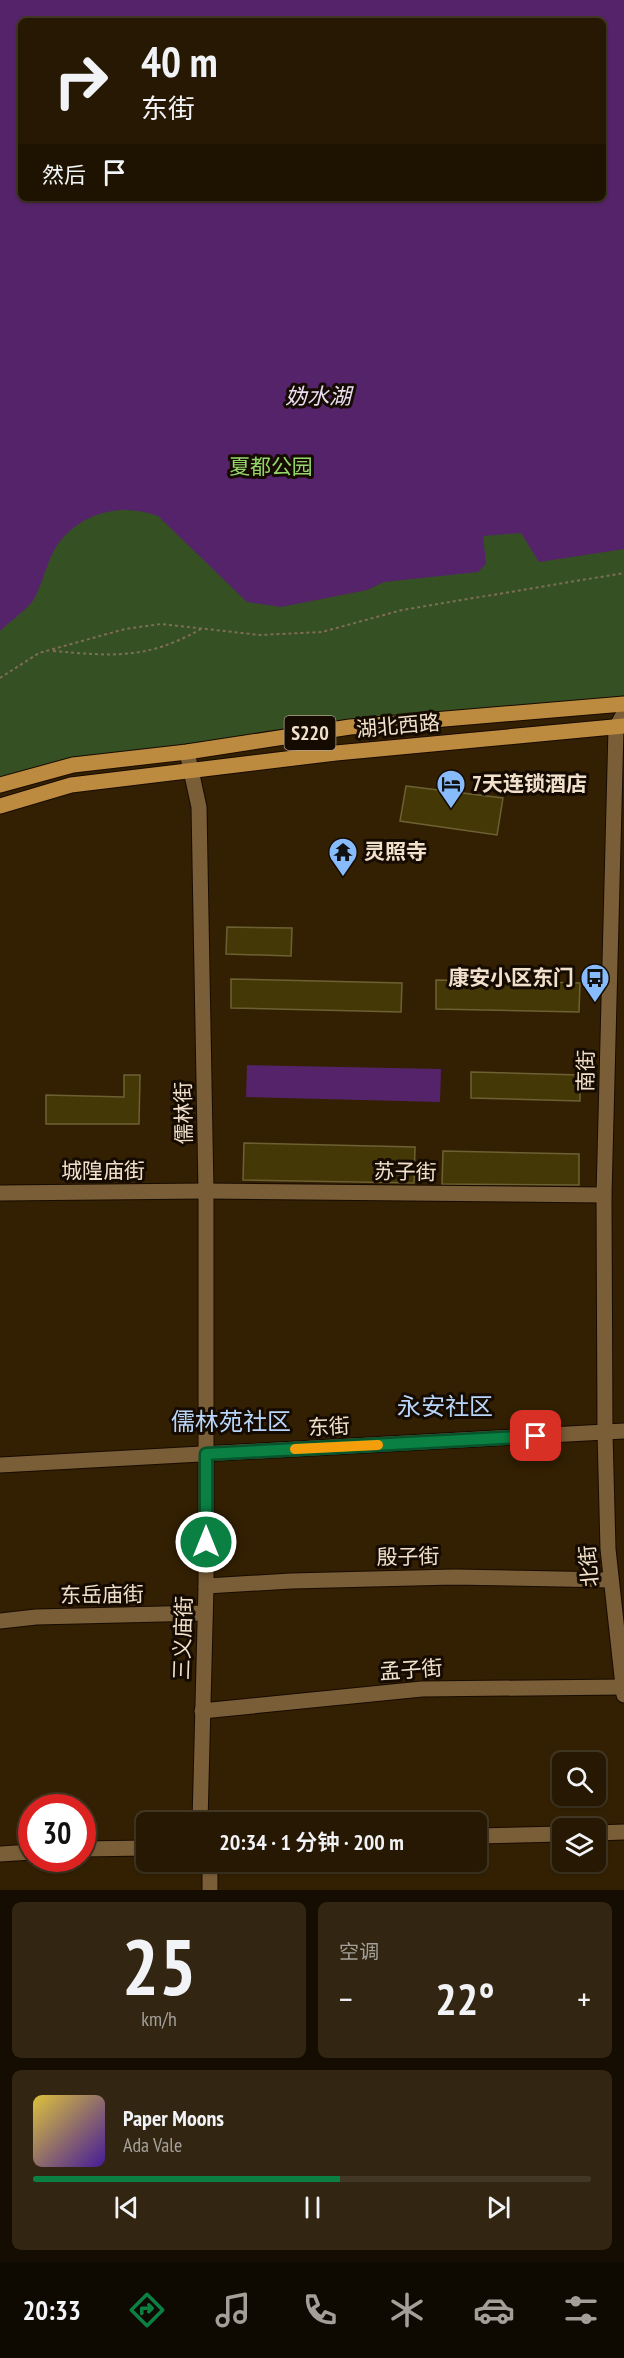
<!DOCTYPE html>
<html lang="zh">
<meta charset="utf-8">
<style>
body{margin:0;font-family:"PT Sans Narrow","Noto Sans SC",sans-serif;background:#322511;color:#f1f3f6;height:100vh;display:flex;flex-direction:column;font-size:22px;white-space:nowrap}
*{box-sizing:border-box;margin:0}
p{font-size:20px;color:#a4a099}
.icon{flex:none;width:33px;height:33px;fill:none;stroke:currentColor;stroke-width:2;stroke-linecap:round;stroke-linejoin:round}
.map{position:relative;height:1890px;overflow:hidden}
.details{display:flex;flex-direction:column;gap:12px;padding:12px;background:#150d01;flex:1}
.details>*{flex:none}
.hud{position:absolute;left:18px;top:18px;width:588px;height:183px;border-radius:9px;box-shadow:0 2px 4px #0004,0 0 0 2px #423724;background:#261802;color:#f1f3f6;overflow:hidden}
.buttons{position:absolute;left:552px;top:1752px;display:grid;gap:12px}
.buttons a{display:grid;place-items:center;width:54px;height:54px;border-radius:9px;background:#261802;box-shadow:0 2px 4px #0004,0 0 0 2px #423724;font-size:30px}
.speed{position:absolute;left:18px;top:1794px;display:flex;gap:12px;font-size:30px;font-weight:700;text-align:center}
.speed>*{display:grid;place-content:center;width:78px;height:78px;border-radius:50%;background:#261802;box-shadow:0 2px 4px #0004,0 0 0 2px #423724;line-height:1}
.speed .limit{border:9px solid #d22;background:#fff;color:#111}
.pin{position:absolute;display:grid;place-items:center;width:51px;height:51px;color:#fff;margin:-26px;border-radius:12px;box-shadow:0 3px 9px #0006}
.me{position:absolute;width:66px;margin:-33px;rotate:0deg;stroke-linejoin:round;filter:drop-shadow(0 0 4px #0008)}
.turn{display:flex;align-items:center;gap:21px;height:126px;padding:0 24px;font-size:27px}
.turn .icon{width:78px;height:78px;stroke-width:2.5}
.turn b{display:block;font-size:42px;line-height:51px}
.then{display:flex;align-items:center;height:57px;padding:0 24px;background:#0003;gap:12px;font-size:22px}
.big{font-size:45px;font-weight:600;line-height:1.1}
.details .widget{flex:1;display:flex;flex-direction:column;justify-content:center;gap:9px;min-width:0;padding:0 21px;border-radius:9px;background:#322511}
.details .dial{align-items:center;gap:0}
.dial b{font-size:78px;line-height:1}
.song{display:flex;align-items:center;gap:18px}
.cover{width:72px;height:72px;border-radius:9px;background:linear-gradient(135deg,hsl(50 70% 55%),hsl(260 70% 35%))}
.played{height:6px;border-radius:3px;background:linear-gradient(90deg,#0b8043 55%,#423724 55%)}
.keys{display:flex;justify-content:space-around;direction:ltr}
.heat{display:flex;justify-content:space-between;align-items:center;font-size:33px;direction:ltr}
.details .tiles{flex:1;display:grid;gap:12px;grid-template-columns:1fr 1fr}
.widget:last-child{grid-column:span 2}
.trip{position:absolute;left:136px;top:1812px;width:351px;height:60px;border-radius:9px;background:#261802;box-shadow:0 2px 4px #0004,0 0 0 2px #423724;font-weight:600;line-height:60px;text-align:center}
.dock{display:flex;height:96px;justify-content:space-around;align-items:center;background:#0f0a01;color:#a4a099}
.dock .icon{width:42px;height:42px}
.dock .active{color:#0b8043}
.dock b{font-size:27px;color:#f1f3f6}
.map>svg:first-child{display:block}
.green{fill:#355023;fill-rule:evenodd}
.water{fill:#552369;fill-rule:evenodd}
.building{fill:#443806;stroke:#6d6133;stroke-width:1.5}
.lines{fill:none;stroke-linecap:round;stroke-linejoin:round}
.minor-casing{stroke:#180b00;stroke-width:17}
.major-casing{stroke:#180b00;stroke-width:17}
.path{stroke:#806e53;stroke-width:2;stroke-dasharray:3 3;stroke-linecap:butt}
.minor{stroke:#7a5e37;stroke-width:15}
.major{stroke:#bd8b40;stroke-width:15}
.route-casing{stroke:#07532c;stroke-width:15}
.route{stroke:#0b8043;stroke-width:10}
.slow{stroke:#f59e0b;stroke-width:10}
.labels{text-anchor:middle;stroke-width:6;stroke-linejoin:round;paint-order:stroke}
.shield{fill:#160b00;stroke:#afa18f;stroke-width:1.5}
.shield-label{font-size:20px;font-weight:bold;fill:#f1e1cc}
.park-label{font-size:21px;fill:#94d66b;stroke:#160b00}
.street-label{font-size:21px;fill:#f1e1cc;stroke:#160b00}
.poi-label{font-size:21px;font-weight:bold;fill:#f1e1cc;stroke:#160b00;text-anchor:start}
.water-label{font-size:22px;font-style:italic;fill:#eaddf1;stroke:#160b00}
.quarter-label{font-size:24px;fill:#b9d6fa;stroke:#160b00}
</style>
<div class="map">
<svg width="624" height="1890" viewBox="0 0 624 1890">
<rect width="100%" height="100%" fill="#332002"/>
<path class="green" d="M0 0H624V704L187 752 0 785ZM21 21H603V198H21Z"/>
<g class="water">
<path d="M0 0H624V549L539 562 521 533 483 536 486 564 478 572 384 582 367 590 281 607 247 602 158 516C124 503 85 511 61 540 48 555 44 581 34 599 26 611 10 621 0 631ZM21 21H603V198H21Z"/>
<polygon points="247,1065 441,1069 440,1102 246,1097"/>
</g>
<g class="building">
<polygon points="406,786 503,798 497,835 400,821"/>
<polygon points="227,927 292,928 291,956 226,954"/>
<polygon points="231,979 402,983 401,1012 231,1008"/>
<polygon points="436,980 580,983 579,1012 436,1009"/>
<polygon points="471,1072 580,1075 580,1101 471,1098"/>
<polygon points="124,1075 140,1075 139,1124 46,1124 46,1095 124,1097"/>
<polygon points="244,1143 415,1147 414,1183 243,1180"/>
<polygon points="443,1151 579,1154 579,1185 442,1184"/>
</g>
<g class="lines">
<g class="minor-casing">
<g id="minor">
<polyline points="624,713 616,728 604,1195 605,1433 608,1549 624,1695"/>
<polyline points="187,752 199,807 206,1191 206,1586 200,1822"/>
<polyline points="0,1193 206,1191 604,1195"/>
<polyline points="0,1465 624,1431"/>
<polyline points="206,1586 291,1581 454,1577 611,1580"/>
<polyline points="0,1621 36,1617 205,1613"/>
<polyline points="202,1711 422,1689 623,1687"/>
<polyline points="596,1833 624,1832"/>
<polyline points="477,1836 562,1834"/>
<polyline points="82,1849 147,1848"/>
<polyline points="0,1854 32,1852"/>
<polyline points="210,1862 210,1890"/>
</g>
</g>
<g class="major-casing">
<g id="major">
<polyline points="0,785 73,765 187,752 350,727 624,704"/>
<polyline points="0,806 71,785 336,753 624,726"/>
</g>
</g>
<g class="path">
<path d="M53 651C113 656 146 660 201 629"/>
<polyline points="0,678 39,653 125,629 161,624 260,635 322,632 402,610 624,573"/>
</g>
<use href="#minor" class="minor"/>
<use href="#major" class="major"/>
</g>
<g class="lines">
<g class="route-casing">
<polyline id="route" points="206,1542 206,1454 536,1436"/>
</g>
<use href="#route" class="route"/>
<polyline class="slow" points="295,1449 378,1445"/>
</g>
<defs>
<g id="hotel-pin" transform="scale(1.5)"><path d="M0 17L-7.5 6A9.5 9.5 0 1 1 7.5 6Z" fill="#87bbfb" stroke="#160b00"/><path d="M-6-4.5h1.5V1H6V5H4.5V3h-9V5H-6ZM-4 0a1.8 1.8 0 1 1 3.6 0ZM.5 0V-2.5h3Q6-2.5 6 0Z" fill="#111"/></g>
<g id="temple-pin" transform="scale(1.5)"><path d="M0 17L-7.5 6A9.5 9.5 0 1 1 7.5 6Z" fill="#87bbfb" stroke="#160b00"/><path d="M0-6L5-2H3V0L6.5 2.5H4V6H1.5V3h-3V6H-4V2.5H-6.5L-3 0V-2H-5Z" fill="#111"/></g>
<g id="bus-pin" transform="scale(1.5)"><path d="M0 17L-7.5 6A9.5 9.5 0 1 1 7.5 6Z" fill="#87bbfb" stroke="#160b00"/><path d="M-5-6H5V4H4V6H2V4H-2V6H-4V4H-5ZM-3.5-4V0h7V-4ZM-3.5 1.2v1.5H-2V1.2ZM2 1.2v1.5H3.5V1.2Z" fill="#111"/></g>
</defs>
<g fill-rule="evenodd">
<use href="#hotel-pin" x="451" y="784"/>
<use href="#temple-pin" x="343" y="852"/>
<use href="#bus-pin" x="595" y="978"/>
</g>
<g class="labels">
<rect class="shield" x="284.5" y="716" width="51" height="34" rx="4.5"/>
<g class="shield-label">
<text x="310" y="740">S220</text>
</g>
<g class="park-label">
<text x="271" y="474">夏都公园</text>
</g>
<g class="street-label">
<text transform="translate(398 726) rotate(-5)" y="7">湖北西路</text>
<text transform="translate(586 1071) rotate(-89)" y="7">南街</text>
<text transform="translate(184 1113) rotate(-91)" y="7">儒林街</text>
<text x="103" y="1178">城隍庙街</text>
<text transform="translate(405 1172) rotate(1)" y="7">苏子街</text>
<text transform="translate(329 1427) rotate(-3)" y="7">东街</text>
<text transform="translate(408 1557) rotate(-1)" y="7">殷子街</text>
<text transform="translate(589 1566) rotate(-95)" y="7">北街</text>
<text transform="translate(102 1595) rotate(-1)" y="7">东岳庙街</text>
<text transform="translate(183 1638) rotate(-88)" y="7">三义庙街</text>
<text transform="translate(411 1670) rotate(-4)" y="7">孟子街</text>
</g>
<g class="poi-label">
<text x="472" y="791">7天连锁酒店</text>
<text x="364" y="859">灵照寺</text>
<text x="574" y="985" text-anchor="end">康安小区东门</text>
</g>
<g class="water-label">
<text x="318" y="404">妫水湖</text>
</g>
<g class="quarter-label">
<text x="445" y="1415">永安社区</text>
<text x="231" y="1430">儒林苑社区</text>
</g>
</g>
</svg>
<div class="buttons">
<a><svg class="icon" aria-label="search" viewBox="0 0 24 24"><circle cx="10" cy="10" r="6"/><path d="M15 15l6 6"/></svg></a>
<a><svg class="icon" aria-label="layers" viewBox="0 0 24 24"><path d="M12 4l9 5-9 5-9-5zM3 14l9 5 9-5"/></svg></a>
</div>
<div class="speed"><div class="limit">30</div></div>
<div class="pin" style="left:536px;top:1436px;background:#d93025"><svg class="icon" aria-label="arrive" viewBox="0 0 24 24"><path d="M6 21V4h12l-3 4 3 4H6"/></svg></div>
<svg class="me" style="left:206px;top:1542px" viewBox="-20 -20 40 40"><circle r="17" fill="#0b8043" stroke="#fff" stroke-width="3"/><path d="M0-11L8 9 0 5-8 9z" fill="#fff"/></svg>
<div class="trip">20:34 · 1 分钟 · 200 m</div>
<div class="hud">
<div class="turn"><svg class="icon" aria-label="right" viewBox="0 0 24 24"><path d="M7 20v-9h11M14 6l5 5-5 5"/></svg><div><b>40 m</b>东街</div></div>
<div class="then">然后<svg class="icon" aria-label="arrive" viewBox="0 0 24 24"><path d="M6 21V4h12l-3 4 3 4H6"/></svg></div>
</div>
</div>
<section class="details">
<div class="tiles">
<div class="widget dial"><b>25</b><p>km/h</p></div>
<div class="widget"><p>空调</p>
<div class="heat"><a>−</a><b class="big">22°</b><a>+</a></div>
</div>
<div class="widget">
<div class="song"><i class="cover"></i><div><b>Paper Moons</b><p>Ada Vale</p></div></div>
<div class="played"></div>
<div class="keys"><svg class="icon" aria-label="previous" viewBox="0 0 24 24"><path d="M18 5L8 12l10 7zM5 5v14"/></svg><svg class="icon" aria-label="pause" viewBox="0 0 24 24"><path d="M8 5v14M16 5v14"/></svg><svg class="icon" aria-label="next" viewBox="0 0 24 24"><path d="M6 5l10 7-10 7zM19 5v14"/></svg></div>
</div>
</div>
</section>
<nav class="dock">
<b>20:33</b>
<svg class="icon active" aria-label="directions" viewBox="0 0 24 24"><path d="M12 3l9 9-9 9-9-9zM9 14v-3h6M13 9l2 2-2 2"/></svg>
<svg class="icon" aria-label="music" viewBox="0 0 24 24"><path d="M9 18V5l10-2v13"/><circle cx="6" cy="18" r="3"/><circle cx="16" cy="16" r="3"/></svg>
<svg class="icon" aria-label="phone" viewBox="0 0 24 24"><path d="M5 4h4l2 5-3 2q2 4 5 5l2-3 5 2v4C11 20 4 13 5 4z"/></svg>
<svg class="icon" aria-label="climate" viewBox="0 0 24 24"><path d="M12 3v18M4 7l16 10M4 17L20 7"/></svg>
<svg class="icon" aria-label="car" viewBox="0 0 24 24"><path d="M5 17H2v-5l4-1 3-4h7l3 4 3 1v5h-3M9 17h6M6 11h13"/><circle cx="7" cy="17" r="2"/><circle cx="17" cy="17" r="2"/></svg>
<svg class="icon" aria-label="filters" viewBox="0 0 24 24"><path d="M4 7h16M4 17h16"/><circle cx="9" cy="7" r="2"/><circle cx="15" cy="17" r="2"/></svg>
</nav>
